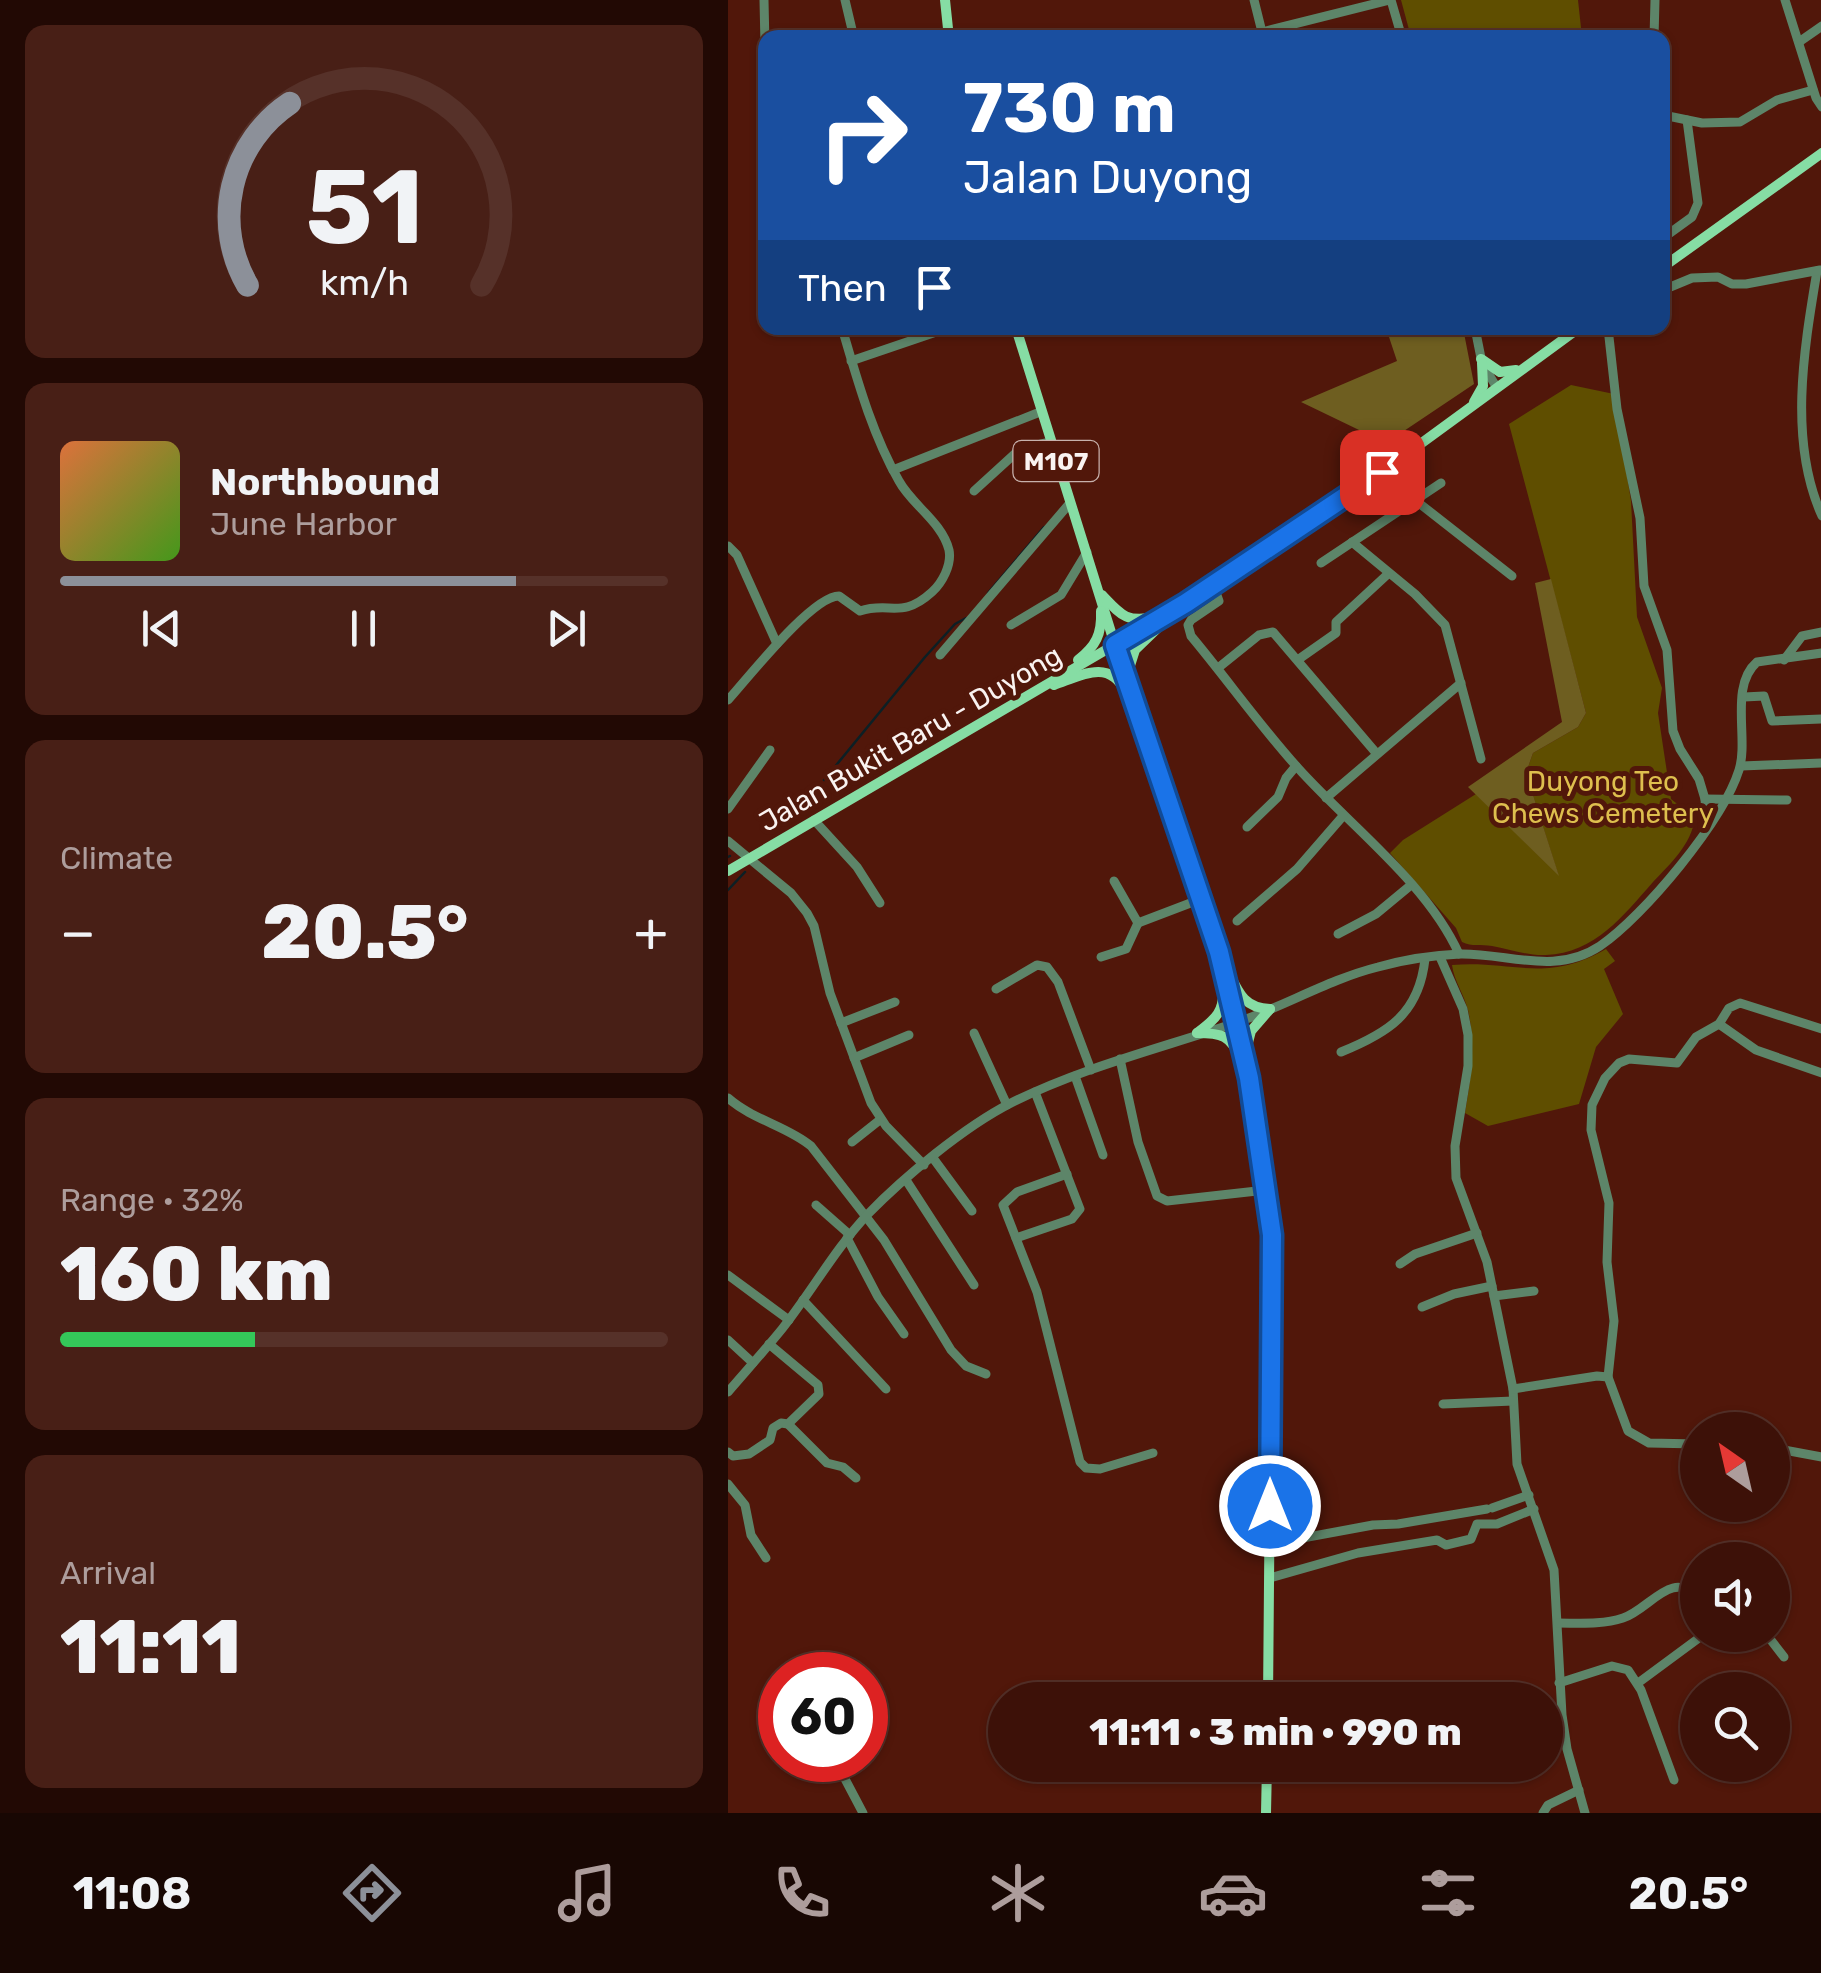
<!DOCTYPE html>
<meta charset="utf-8">
<style>
body{margin:0;font-family:Rubik,sans-serif;background:#481f16;color:#f1f3f6;height:100vh;display:flex;flex-direction:column;font-size:38px;white-space:nowrap}
*{box-sizing:border-box;margin:0}
p{font-size:32px;color:#ad9d9c}
.icon{flex:none;width:55px;height:55px;fill:none;stroke:currentColor;stroke-width:2;stroke-linecap:round;stroke-linejoin:round}
.map{position:relative;flex:1;overflow:hidden}
.panel{display:flex;flex-direction:column;gap:25px;padding:25px;background:#220904;width:728px}
.panel>*{flex:none}
.banner{position:absolute;left:30px;top:30px;width:912px;height:305px;border-radius:20px;box-shadow:0 2px 8px #0004,0 0 0 2px #563129;background:#1a4fa0;color:#fff;overflow:hidden}
.needle{width:65px;rotate:326deg}
.controls{position:absolute;left:952px;top:1412px;display:grid;gap:20px}
.controls a{display:grid;place-items:center;width:110px;height:110px;border-radius:50%;background:#3d1108;box-shadow:0 2px 8px #0004,0 0 0 2px #563129;font-size:50px}
.speed{position:absolute;left:30px;top:1652px;display:flex;gap:20px;font-size:50px;font-weight:700;text-align:center}
.speed>*{display:grid;place-content:center;width:130px;height:130px;border-radius:50%;background:#3d1108;box-shadow:0 2px 8px #0004,0 0 0 2px #563129;line-height:1}
.speed .limit{border:15px solid #d22;background:#fff;color:#111}
.pin{position:absolute;display:grid;place-items:center;width:85px;height:85px;color:#fff;margin:-42px;border-radius:20px;box-shadow:0 5px 15px #0006}
.me{position:absolute;width:110px;margin:-55px;rotate:0deg;stroke-linejoin:round;filter:drop-shadow(0 0 8px #0008)}
.turn{display:flex;align-items:center;gap:35px;height:210px;padding:0 40px;font-size:45px}
.turn .icon{width:130px;height:130px;stroke-width:2.5}
.turn b{display:block;font-size:70px;line-height:85px}
.then{display:flex;align-items:center;height:95px;padding:0 40px;background:#0003;gap:20px;font-size:38px}
.big{font-size:75px;font-weight:800;line-height:1.1}
.panel .tile{flex:1;display:flex;flex-direction:column;justify-content:center;gap:15px;min-width:0;padding:0 35px;border-radius:20px;background:#481f16}
.panel .dial{align-items:center;gap:0}
.dial svg{height:260px;overflow:visible;fill:none;stroke:#563129;stroke-width:7;stroke-linecap:round;text-anchor:middle}
.dial text{fill:#f1f3f6;stroke:none}
.song{display:flex;align-items:center;gap:30px}
.cover{width:120px;height:120px;border-radius:15px;background:linear-gradient(135deg,hsl(20 70% 55%),hsl(100 70% 35%))}
.played{height:10px;border-radius:5px;background:linear-gradient(90deg,#8c9099 75%,#563129 75%)}
.keys{display:flex;justify-content:space-around;direction:ltr}
.heat{display:flex;justify-content:space-between;align-items:center;font-size:55px;direction:ltr}
.charge{height:15px;border-radius:8px;background:linear-gradient(90deg,#34c759 32%,#563129 0)}
.trip{position:absolute;left:260px;top:1682px;width:575px;height:100px;border-radius:50px;background:#3d1108;box-shadow:0 2px 8px #0004,0 0 0 2px #563129;font-weight:800;line-height:100px;text-align:center}
.tabs{display:flex;height:160px;justify-content:space-around;align-items:center;background:#180703;color:#ad9d9c}
.tabs .icon{width:70px;height:70px}
.tabs .current{color:#8c9099}
.tabs b{font-size:45px;color:#f1f3f6}
main{display:flex;flex:1;min-height:0}
.map>svg:first-child{display:block}
.green{fill:#5f4e00}
.forest{fill:#6e5e20}
.lines{fill:none;stroke-linecap:round;stroke-linejoin:round}
.stream{stroke:#0c2025;stroke-width:2.5}
.minor{stroke:#5d8569;stroke-width:9}
.major{stroke:#86dda4;stroke-width:10}
.route-casing{stroke:#114b97;stroke-width:25}
.route{stroke:#1a73e8;stroke-width:18}
.labels{text-anchor:middle;stroke-width:10;stroke-linejoin:round;paint-order:stroke}
.shield{fill:#51170a;stroke:#c7b1ac;stroke-width:2.5}
.shield-label{font-size:25px;font-weight:bold;fill:#faf3f1}
.street-label{font-size:28px;fill:#faf3f1;stroke:#51170a}
.park-label{font-size:28px;fill:#debf4e;stroke:#51170a}
</style>
<main>
<section class="panel">
<div class="tile dial"><svg viewBox="0 0 100 80">
<path d="M14 69A42 42 0 1 1 86 69"/>
<path d="M14 69A42 42 0 0 1 27 13" stroke="#8c9099"/>
<text x="50" y="56" font-size="32" font-weight="700">51</text>
<text x="50" y="72" font-size="11">km/h</text>
</svg></div>
<div class="tile">
<div class="song"><i class="cover"></i><div><b>Northbound</b><p>June Harbor</p></div></div>
<div class="played"></div>
<div class="keys"><svg class="icon" aria-label="previous" viewBox="0 0 24 24"><path d="M18 5L8 12l10 7zM5 5v14"/></svg><svg class="icon" aria-label="pause" viewBox="0 0 24 24"><path d="M8 5v14M16 5v14"/></svg><svg class="icon" aria-label="next" viewBox="0 0 24 24"><path d="M6 5l10 7-10 7zM19 5v14"/></svg></div>
</div>
<div class="tile"><p>Climate</p>
<div class="heat"><a>−</a><b class="big">20.5°</b><a>+</a></div>
</div>
<div class="tile"><p>Range · 32%</p><b class="big">160 km</b><div class="charge"></div></div>
<div class="tile"><p>Arrival</p><b class="big">11:11</b></div>
</section>
<div class="map">
<svg width="1094" height="1813" viewBox="0 0 1094 1813">
<rect width="100%" height="100%" fill="#51170a"/>
<g class="green">
<polygon points="673,0 850,0 854,37 683,37"/>
<path d="M843 385 886 394 903 501 909 617 934 688 930 713 943 799 967 818C963 845 943 863 925 882 895 916 867 953 818 955 800 956 782 949 764 946 753 944 744 947 734 942L728 928 662 853 675 840 748 794 830 874 798 773 805 753 850 727 858 713 781 424Z"/>
<path d="M878 949 887 961 876 969 895 1014 868 1047 851 1104 760 1126 737 1113C743 1078 748 1045 740 1010 736 994 726 981 724 965 786 960 818 984 878 949Z"/>
</g>
<g class="forest">
<polygon points="658,328 735,328 746,384 658,443 573,402 669,361"/>
<polygon points="823,579 858,713 850,727 805,753 798,773 831,876 740,787 834,722 807,583"/>
</g>
<g class="lines">
<g class="stream">
<polyline points="260,593 316,527"/>
<polyline points="96,780 197,657 227,624 238,618"/>
<polyline points="62,819 90,787"/>
<polyline points="0,857 2,856"/>
<polyline points="0,890 17,872"/>
</g>
<g class="minor">
<polyline points="36,0 38,91"/>
<polyline points="117,0 126,38"/>
<polyline points="526,0 535,36"/>
<polyline points="663,0 674,38"/>
<polyline points="1057,0 1088,98 1094,107"/>
<polyline points="534,32 662,0"/>
<polyline points="926,38 927,0"/>
<polyline points="1071,42 1094,26"/>
<polyline points="935,115 974,123 1012,122 1049,100 1085,90"/>
<polyline points="935,238 964,217 970,203 959,120"/>
<path d="M1089 271C1076 349 1060 441 1094 516"/>
<polyline points="935,290 964,278 990,277 1004,284 1018,284 1092,270"/>
<polyline points="747,328 754,363 769,388"/>
<polyline points="880,328 889,409 912,518 916,586 939,650 945,731 952,749 971,779 977,799 979,827"/>
<polyline points="123,361 220,328"/>
<polyline points="165,470 312,412"/>
<polyline points="654,472 681,504"/>
<polyline points="246,491 292,449 322,442"/>
<polyline points="687,500 784,576"/>
<polyline points="624,542 687,594 717,625 753,759"/>
<polyline points="0,546 9,555 49,644"/>
<polyline points="593,563 713,483"/>
<path d="M485 584 491 601 463 620 460 625 463 636C499 679 532 726 570 768 622 826 699 883 731 954"/>
<polyline points="283,625 333,595 359,552"/>
<polyline points="212,655 342,503"/>
<polyline points="571,659 608,633 608,622 661,573"/>
<polyline points="1056,660 1074,636 1094,632"/>
<polyline points="490,668 531,635 545,632 649,754"/>
<polyline points="1016,697 1036,696 1044,721 1094,719"/>
<path d="M0 700C20 678 84 596 111 596L132 611C162 601 173 620 204 592 214 583 224 565 221 550 214 522 184 505 171 481 144 434 129 379 114 328"/>
<polyline points="1013,766 1094,763"/>
<polyline points="598,798 733,683"/>
<polyline points="977,799 1059,800"/>
<polyline points="0,809 42,750"/>
<polyline points="86,820 129,867 152,903"/>
<polyline points="519,827 550,797 558,778 568,766"/>
<polyline points="0,841 63,893 79,913 86,926 102,993 143,1103 158,1126 196,1165"/>
<polyline points="386,881 410,923 473,899"/>
<polyline points="509,921 569,869 615,816"/>
<polyline points="610,934 648,914 683,885"/>
<polyline points="373,957 398,949 410,923"/>
<polyline points="712,957 735,1009 740,1035 740,1066 727,1146 728,1178 759,1262 785,1389 789,1464 826,1570 834,1715 839,1749 857,1813"/>
<polyline points="268,989 309,965 319,967 330,982 363,1070"/>
<polyline points="113,1023 167,1002"/>
<polyline points="991,1024 1028,1050 1094,1073"/>
<polyline points="246,1033 279,1105"/>
<path d="M613 1052C660 1033 691 1014 697 959"/>
<polyline points="126,1058 181,1035"/>
<polyline points="392,1059 410,1142 429,1196 439,1201 538,1190"/>
<polyline points="347,1076 375,1155"/>
<path d="M0 1098C25 1120 59 1126 83 1146L156 1240 223 1350 238 1366 258 1374"/>
<polyline points="124,1142 153,1119"/>
<polyline points="205,1158 244,1211"/>
<polyline points="339,1174 289,1192 275,1205 309,1292 352,1462 358,1468 372,1469 425,1453"/>
<polyline points="178,1180 246,1285"/>
<polyline points="88,1205 122,1235"/>
<polyline points="119,1238 150,1297 176,1334"/>
<polyline points="288,1238 344,1219 352,1209 307,1092"/>
<polyline points="672,1264 687,1254 749,1233"/>
<polyline points="0,1275 61,1320"/>
<polyline points="766,1296 806,1291"/>
<polyline points="75,1300 158,1389"/>
<polyline points="694,1307 726,1294 764,1286"/>
<polyline points="0,1340 25,1363"/>
<polyline points="880,1377 900,1431 921,1443 970,1444"/>
<polyline points="785,1389 869,1376 880,1377 886,1321 879,1262 881,1203 863,1130 864,1105 877,1078 891,1063 901,1059 949,1063 968,1037 991,1024 1001,1008 1012,1003 1094,1029"/>
<path d="M0 1392C18 1371 37 1350 54 1329 84 1291 107 1249 140 1214 176 1177 236 1127 283 1103 355 1067 434 1048 510 1022 557 1006 602 979 650 967 675 960 706 955 732 954 780 953 827 976 872 946 916 916 995 821 1011 770 1021 739 1001 686 1029 662L1094 653"/>
<polyline points="715,1404 785,1401"/>
<polyline points="60,1424 99,1463 115,1467 128,1478"/>
<polyline points="1045,1448 1094,1457"/>
<polyline points="0,1452 5,1456 21,1454 42,1440 45,1428 53,1423 60,1424 91,1394 90,1385 41,1344"/>
<polyline points="0,1484 17,1505 23,1535 38,1558"/>
<polyline points="764,1508 801,1495"/>
<polyline points="542,1544 645,1525 670,1524 759,1509"/>
<polyline points="542,1578 630,1553 709,1540 718,1545 743,1539 749,1524 769,1524 806,1509"/>
<path d="M830 1623C851 1623 874 1625 895 1618 921 1610 945 1567 970 1599"/>
<path d="M979 1635C995 1641 1009 1645 1024 1635"/>
<polyline points="1039,1635 1056,1657"/>
<polyline points="831,1683 884,1666 900,1670 913,1690 946,1780"/>
<polyline points="910,1683 975,1635"/>
<polyline points="107,1760 135,1813"/>
<polyline points="815,1813 820,1805 851,1790"/>
</g>
<g class="major">
<polyline points="217,0 221,38"/>
<polyline points="935,267 1094,153"/>
<polyline points="288,328 387,645 491,952 521,1078 544,1235 540,1700"/>
<polyline points="753,359 772,372 788,370"/>
<polyline points="746,402 755,386 754,363"/>
<path d="M374 595C393 615 398 623 427 617"/>
<path d="M350 660C368 646 374 634 373 611"/>
<polyline points="398,678 407,650 438,620"/>
<path d="M326 685C352 676 381 658 397 691"/>
<polyline points="0,871 458,603 654,472 851,328"/>
<path d="M501 973C511 994 517 1008 542 1009"/>
<path d="M469 1033C488 1019 497 1011 495 986"/>
<path d="M469 1033C494 1033 502 1035 513 1059"/>
<polyline points="518,1050 523,1031 542,1009"/>
<polyline points="538,1813 539,1765"/>
</g>
</g>
<g class="lines">
<g class="route-casing">
<polyline id="route" points="542,1506 544,1235 521,1078 491,952 387,645 458,603 654,472"/>
</g>
<use href="#route" class="route"/>
</g>
<g class="labels">
<rect class="shield" x="285.5" y="441" width="85" height="40" rx="8"/>
<g class="shield-label">
<text x="328" y="470">M107</text>
</g>
<g class="street-label">
<text transform="translate(182 738) rotate(-30)" y="10">Jalan Bukit Baru - Duyong</text>
</g>
<g class="park-label">
<text x="875" y="791">Duyong Teo<tspan x="875" dy="32">Chews Cemetery</tspan></text>
</g>
</g>
</svg>
<div class="controls">
<a><svg class="needle" viewBox="-14 -14 28 28"><path d="M0-13l5 13h-10z" fill="#e53935"/><path d="M0 13l5-13h-10z" fill="#ad9d9c"/></svg></a>
<a><svg class="icon" aria-label="sound" viewBox="0 0 24 24"><path d="M4 9h4l5-4v14l-5-4H4zM17 9q2 3 0 6"/></svg></a>
<a><svg class="icon" aria-label="search" viewBox="0 0 24 24"><circle cx="10" cy="10" r="6"/><path d="M15 15l6 6"/></svg></a>
</div>
<div class="speed"><div class="limit">60</div></div>
<div class="pin" style="left:654px;top:472px;background:#d93025"><svg class="icon" aria-label="arrive" viewBox="0 0 24 24"><path d="M6 21V4h12l-3 4 3 4H6"/></svg></div>
<svg class="me" style="left:542px;top:1506px" viewBox="-20 -20 40 40"><circle r="17" fill="#1a73e8" stroke="#fff" stroke-width="3"/><path d="M0-11L8 9 0 5-8 9z" fill="#fff"/></svg>
<div class="trip">11:11 · 3 min · 990 m</div>
<div class="banner">
<div class="turn"><svg class="icon" aria-label="right" viewBox="0 0 24 24"><path d="M7 20v-9h11M14 6l5 5-5 5"/></svg><div><b>730 m</b>Jalan Duyong</div></div>
<div class="then">Then<svg class="icon" aria-label="arrive" viewBox="0 0 24 24"><path d="M6 21V4h12l-3 4 3 4H6"/></svg></div>
</div>
</div>
</main>
<nav class="tabs">
<b>11:08</b>
<svg class="icon current" aria-label="directions" viewBox="0 0 24 24"><path d="M12 3l9 9-9 9-9-9zM9 14v-3h6M13 9l2 2-2 2"/></svg>
<svg class="icon" aria-label="music" viewBox="0 0 24 24"><path d="M9 18V5l10-2v13"/><circle cx="6" cy="18" r="3"/><circle cx="16" cy="16" r="3"/></svg>
<svg class="icon" aria-label="phone" viewBox="0 0 24 24"><path d="M5 4h4l2 5-3 2q2 4 5 5l2-3 5 2v4C11 20 4 13 5 4z"/></svg>
<svg class="icon" aria-label="climate" viewBox="0 0 24 24"><path d="M12 3v18M4 7l16 10M4 17L20 7"/></svg>
<svg class="icon" aria-label="car" viewBox="0 0 24 24"><path d="M5 17H2v-5l4-1 3-4h7l3 4 3 1v5h-3M9 17h6M6 11h13"/><circle cx="7" cy="17" r="2"/><circle cx="17" cy="17" r="2"/></svg>
<svg class="icon" aria-label="filters" viewBox="0 0 24 24"><path d="M4 7h16M4 17h16"/><circle cx="9" cy="7" r="2"/><circle cx="15" cy="17" r="2"/></svg>
<b>20.5°</b>
</nav>
